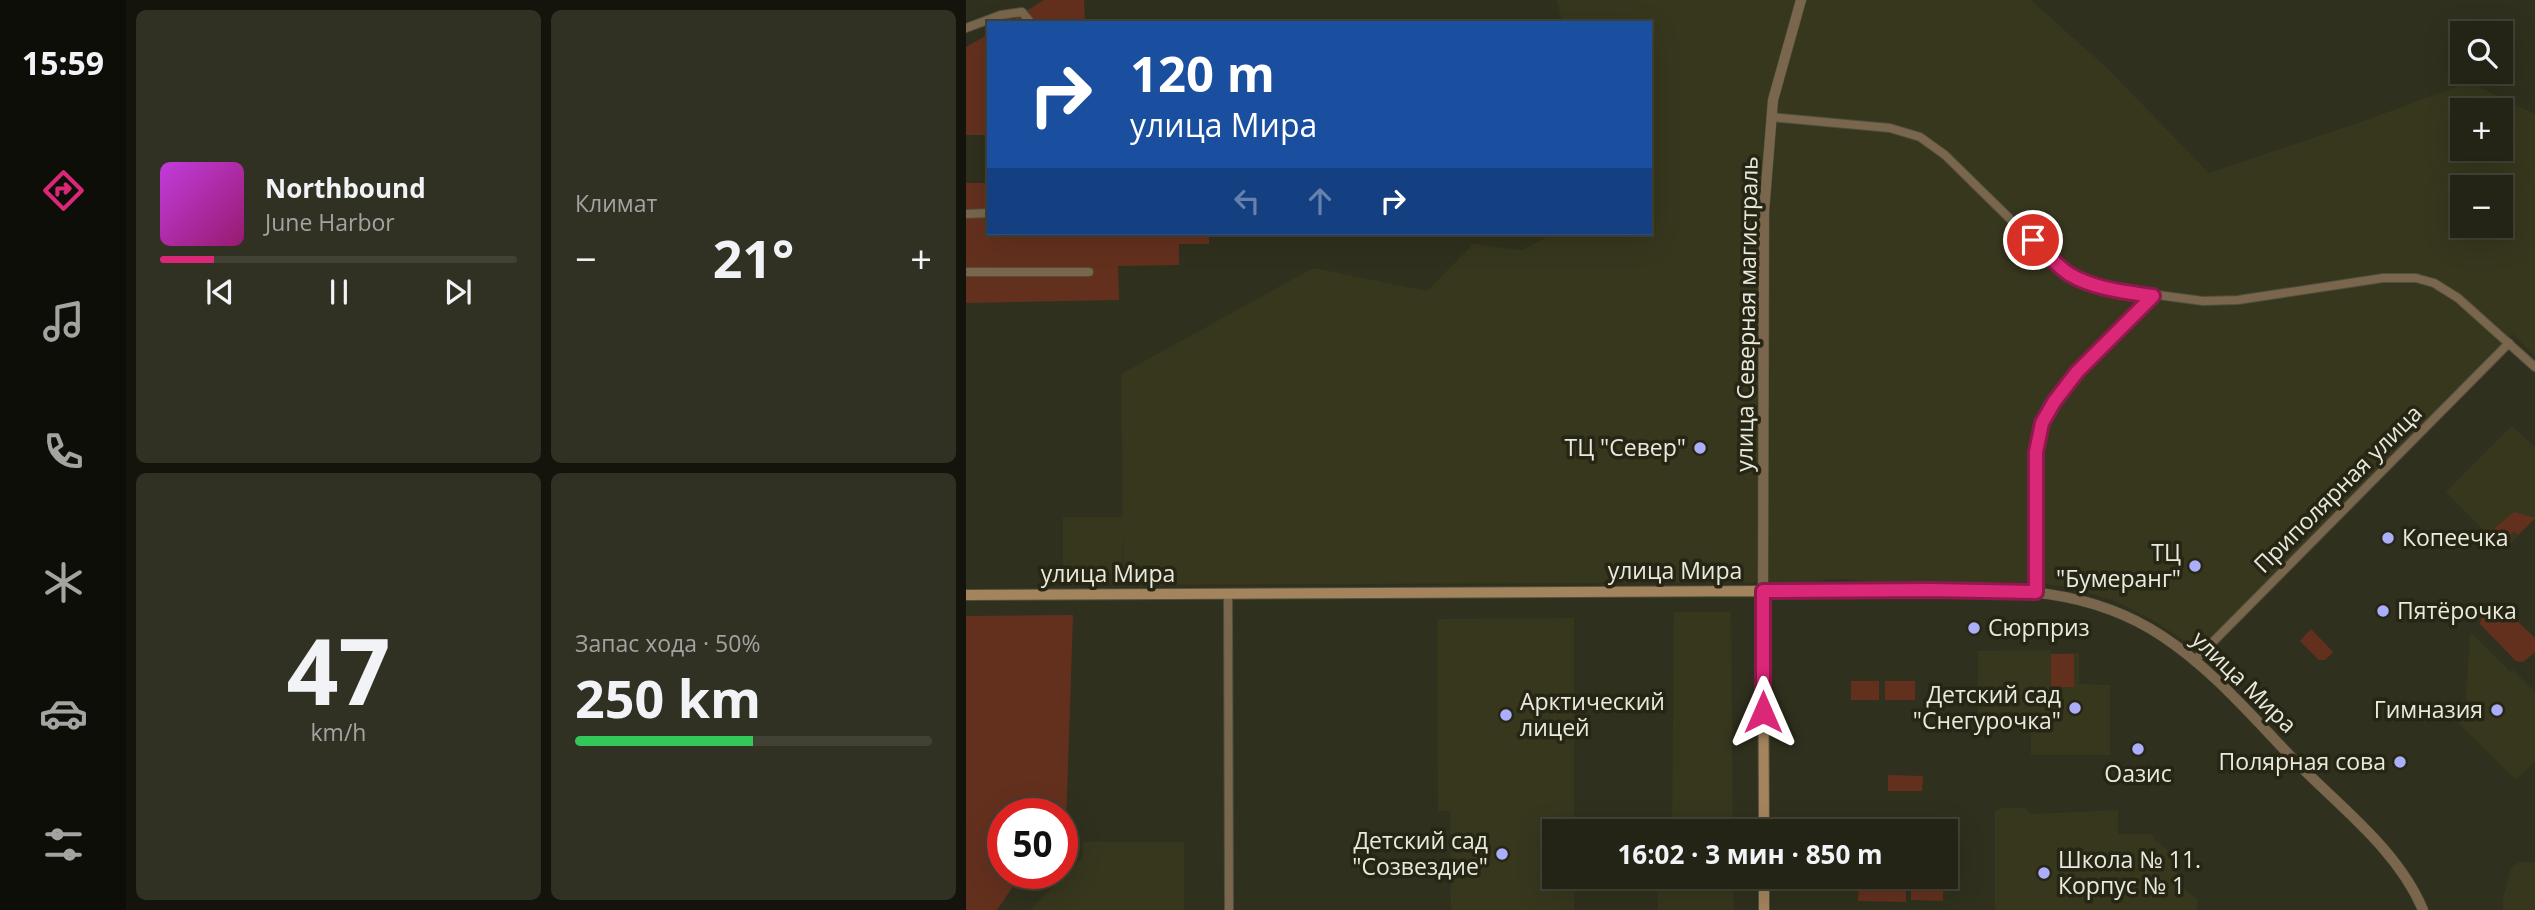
<!DOCTYPE html>
<html lang="ru">
<meta charset="utf-8">
<style>
body{margin:0;font-family:"Open Sans",sans-serif;background:#303023;color:#f1f3f6;height:100vh;display:flex;flex-direction:column;font-size:26px;white-space:nowrap}
*{box-sizing:border-box;margin:0}
p{font-size:23px;color:#a3a4a1}
.icon{flex:none;width:38px;height:38px;fill:none;stroke:currentColor;stroke-width:2;stroke-linecap:round;stroke-linejoin:round}
.map{position:relative;flex:1;overflow:hidden}
.drawer{display:flex;flex-direction:column;gap:10px;padding:10px;background:#14140c;width:840px}
.drawer>*{flex:none}
.hud{position:absolute;left:21px;top:21px;width:665px;height:214px;border-radius:0px;box-shadow:0 7px 28px #0002,0 0 0 2px #414135;background:#1a4fa0;color:#fff;overflow:hidden}
.controls{position:absolute;left:1484px;top:21px;display:grid;gap:14px}
.controls a{display:grid;place-items:center;width:63px;height:63px;border-radius:0px;background:#242416;box-shadow:0 7px 28px #0002,0 0 0 2px #414135;font-size:35px}
.speed{position:absolute;left:21px;top:798px;display:flex;gap:14px;font-size:35px;font-weight:700;text-align:center}
.speed>*{display:grid;place-content:center;width:91px;height:91px;border-radius:50%;background:#242416;box-shadow:0 7px 28px #0002,0 0 0 2px #414135;line-height:1}
.speed .limit{border:10px solid #d22;background:#fff;color:#111}
.pin{position:absolute;display:grid;place-items:center;width:60px;height:60px;color:#fff;margin:-30px;border:4px solid #fff;border-radius:50%;box-shadow:0 2px 7px #0007}
.me{position:absolute;width:77px;margin:-38px;rotate:0deg;stroke-linejoin:round;filter:drop-shadow(0 0 5px #0008)}
.turn{display:flex;align-items:center;gap:24px;height:147px;padding:0 28px;font-size:32px}
.turn .icon{width:91px;height:91px;stroke-width:2.5}
.turn b{display:block;font-size:49px;line-height:60px}
.lanes{display:flex;align-items:center;height:66px;padding:0 28px;background:#0003;justify-content:center;gap:35px;direction:ltr}
.lanes .off{opacity:.35}
.big{font-size:52px;font-weight:700;line-height:1.1}
.drawer .tile{flex:1;display:flex;flex-direction:column;justify-content:center;gap:10px;min-width:0;padding:0 24px;border-radius:10px;background:#303023}
.drawer .dial{align-items:center;gap:0}
.dial b{font-size:91px;line-height:1}
.song{display:flex;align-items:center;gap:21px}
.cover{width:84px;height:84px;border-radius:10px;background:linear-gradient(135deg,hsl(290 70% 55%),hsl(320 70% 35%))}
.played{height:7px;border-radius:4px;background:linear-gradient(90deg,#db2777 15%,#414135 15%)}
.keys{display:flex;justify-content:space-around;direction:ltr}
.heat{display:flex;justify-content:space-between;align-items:center;font-size:38px;direction:ltr}
.charge{height:10px;border-radius:5px;background:linear-gradient(90deg,#34c759 50%,#414135 0)}
.drawer .tiles{flex:1;display:grid;gap:10px;grid-template-columns:repeat(2,1fr)}
.trip{position:absolute;left:576px;top:819px;width:416px;height:70px;border-radius:0px;background:#242416;box-shadow:0 7px 28px #0002,0 0 0 2px #414135;font-weight:700;line-height:70px;text-align:center}
main{display:flex;flex:1;min-height:0}
.tabs{display:flex;flex-direction:column;width:126px;justify-content:space-around;align-items:center;background:#0e0e09;color:#a3a4a1}
.tabs .icon{width:49px;height:49px}
.tabs .current{color:#db2777}
.tabs b{font-size:32px;color:#f1f3f6}
.map>svg:first-child{display:block}
.built{fill:#37371e;fill-rule:evenodd}
.green{fill:#64301e}
.lines{fill:none;stroke-linecap:round;stroke-linejoin:round}
.minor-casing{stroke:#4e4e3d;stroke-width:10}
.tertiary-casing{stroke:#4e4e3d;stroke-width:11}
.secondary-casing{stroke:#4e4e3d;stroke-width:12}
.minor{stroke:#79664d;stroke-width:8}
.tertiary{stroke:#79664d;stroke-width:10}
.secondary{stroke:#a3845d;stroke-width:10}
.route-casing{stroke:#8e194d;stroke-width:18}
.route{stroke:#db2777;stroke-width:12}
.poi-dot{fill:#abaffb;stroke:#272614;stroke-width:2.5}
.labels{text-anchor:middle;stroke-width:7;stroke-linejoin:round;paint-order:stroke}
.street-label{font-size:23px;fill:#e9eade;stroke:#272614}
.poi-label{font-size:23px;fill:#e9eade;stroke:#272614;text-anchor:end}
</style>
<main>
<nav class="tabs">
<b>15:59</b>
<svg class="icon current" aria-label="directions" viewBox="0 0 24 24"><path d="M12 3l9 9-9 9-9-9zM9 14v-3h6M13 9l2 2-2 2"/></svg>
<svg class="icon" aria-label="music" viewBox="0 0 24 24"><path d="M9 18V5l10-2v13"/><circle cx="6" cy="18" r="3"/><circle cx="16" cy="16" r="3"/></svg>
<svg class="icon" aria-label="phone" viewBox="0 0 24 24"><path d="M5 4h4l2 5-3 2q2 4 5 5l2-3 5 2v4C11 20 4 13 5 4z"/></svg>
<svg class="icon" aria-label="climate" viewBox="0 0 24 24"><path d="M12 3v18M4 7l16 10M4 17L20 7"/></svg>
<svg class="icon" aria-label="car" viewBox="0 0 24 24"><path d="M5 17H2v-5l4-1 3-4h7l3 4 3 1v5h-3M9 17h6M6 11h13"/><circle cx="7" cy="17" r="2"/><circle cx="17" cy="17" r="2"/></svg>
<svg class="icon" aria-label="filters" viewBox="0 0 24 24"><path d="M4 7h16M4 17h16"/><circle cx="9" cy="7" r="2"/><circle cx="15" cy="17" r="2"/></svg>
</nav>
<section class="drawer">
<div class="tiles">
<div class="tile">
<div class="song"><i class="cover"></i><div><b>Northbound</b><p>June Harbor</p></div></div>
<div class="played"></div>
<div class="keys"><svg class="icon" aria-label="previous" viewBox="0 0 24 24"><path d="M18 5L8 12l10 7zM5 5v14"/></svg><svg class="icon" aria-label="pause" viewBox="0 0 24 24"><path d="M8 5v14M16 5v14"/></svg><svg class="icon" aria-label="next" viewBox="0 0 24 24"><path d="M6 5l10 7-10 7zM19 5v14"/></svg></div>
</div>
<div class="tile"><p>Климат</p>
<div class="heat"><a>−</a><b class="big">21°</b><a>+</a></div>
</div>
<div class="tile dial"><b>47</b><p>km/h</p></div>
<div class="tile"><p>Запас хода · 50%</p><b class="big">250 km</b><div class="charge"></div></div>
</div>
</section>
<div class="map">
<svg width="1569" height="910" viewBox="0 0 1569 910">
<rect width="100%" height="100%" fill="#30301e"/>
<g class="built">
<path d="M591 0H1065L1141 68 1243 173 1403 119 1503 82 1569 114V356L1547 334 1233 649 1227 647 1187 620 1147 600 1103 587 1062 582H899L884 579H863L849 582 158 585 157 537 156 573H97V517H157L155 374 347 268 461 291 507 244 556 250 589 233H684V23H596ZM1496 110H1535V149H1496ZM1496 187H1535V226H1496Z"/>
<polygon points="1546,426 1569,447 1569,519 1538,550 1480,492"/>
<polygon points="708,612 765,612 767,831 706,831"/>
<polygon points="608,618 608,831 588,831 588,877 608,877 608,910 485,910 484,811 472,811 471,619"/>
<polygon points="1504,632 1544,672 1547,670 1569,692 1569,761 1550,780 1486,717 1500,702"/>
<polygon points="1085,650 1085,654 1113,653 1113,684 1144,685 1144,755 1065,755 1065,722 1046,712 1012,713 1012,651"/>
<polygon points="1036,808 1060,808 1064,814 1152,810 1152,834 1186,834 1187,838 1211,858 1211,884 1231,899 1231,910 1029,910 1029,811"/>
<polygon points="117,842 218,842 218,910 64,910 117,858"/>
<polygon points="1553,862 1569,862 1569,910 1537,910 1537,898 1545,869"/>
<polygon points="692,877 767,877 768,910 692,910"/>
</g>
<g class="green">
<polygon points="78,0 118,0 119,23 41,23"/>
<polygon points="23,34 23,135 0,135 0,47"/>
<polygon points="0,183 23,183 23,233 243,233 243,244 213,244 213,265 152,266 153,300 0,303"/>
<polygon points="1548,512 1569,518 1552,535 1548,531 1535,544 1524,532"/>
<polygon points="1533,604 1569,638 1569,652 1557,662 1550,661 1514,624 1515,618 1527,606"/>
<polygon points="107,615 100,825 96,832 96,814 37,814 37,873 56,873 31,910 0,910 0,616"/>
<polygon points="1345,629 1367,652 1359,660 1353,660 1334,641"/>
<rect x="1085" y="654" width="23" height="33"/>
<rect x="885" y="681" width="28" height="19"/>
<rect x="919" y="681" width="30" height="19"/>
<polygon points="922,775 957,776 956,791 922,791"/>
<polygon points="893,880 940,881 940,902 892,901"/>
<polygon points="945,883 977,884 977,901 945,900"/>
</g>
<g class="lines">
<g class="minor-casing">
<g id="minor">
<polyline points="0,28 35,15 56,12 65,23"/>
<polyline points="805,117 924,128 954,137 979,155 1092,266 1110,277 1139,288 1237,301 1272,300 1417,278 1450,278 1468,283 1492,298 1569,367"/>
<polyline points="0,214 23,213"/>
<polyline points="0,272 123,272"/>
<polyline points="1070,592 1070,452 1076,423 1088,402 1111,372 1187,296"/>
<polyline points="262,595 263,910"/>
<polyline points="1228,661 1543,343"/>
</g>
</g>
<g class="tertiary-casing">
<path id="tertiary" d="M835 0 807 100 798 212 797 591C848 591 900 590 951 590 1038 589 1119 585 1196 636 1248 670 1291 722 1334 766 1377 809 1433 852 1457 910"/>
</g>
<g class="secondary-casing">
<g id="secondary">
<polyline points="0,595 797,591 798,831"/>
<polyline points="798,877 798,910"/>
</g>
</g>
<use href="#minor" class="minor"/>
<use href="#tertiary" class="tertiary"/>
<use href="#secondary" class="secondary"/>
</g>
<g class="lines">
<g class="route-casing">
<path id="route" d="M797 712V591L966 590 1070 592V452L1076 423 1088 402 1111 372 1187 296C1159 292 1128 289 1103 274 1090 265 1078 252 1067 240"/>
</g>
<use href="#route" class="route"/>
</g>
<g class="poi-dot">
<circle cx="734" cy="448" r="7"/>
<circle cx="1422" cy="538" r="7"/>
<circle cx="1229" cy="566" r="7"/>
<circle cx="1417" cy="611" r="7"/>
<circle cx="1008" cy="628" r="7"/>
<circle cx="1109" cy="708" r="7"/>
<circle cx="1531" cy="710" r="7"/>
<circle cx="540" cy="715" r="7"/>
<circle cx="1172" cy="749" r="7"/>
<circle cx="1434" cy="762" r="7"/>
<circle cx="536" cy="854" r="7"/>
<circle cx="1078" cy="873" r="7"/>
</g>
<g class="labels">
<g class="street-label">
<text transform="translate(781 314) rotate(-89)" y="8">улица Северная магистраль</text>
<text transform="translate(1372 489) rotate(-45)" y="8">Приполярная улица</text>
<text x="709" y="579">улица Мира</text>
<text x="142" y="582">улица Мира</text>
<text transform="translate(1278 682) rotate(44)" y="8">улица Мира</text>
</g>
<g class="poi-label">
<text x="720" y="456">ТЦ "Север"</text>
<text x="1436" y="546" text-anchor="start">Копеечка</text>
<text x="1215" y="561">ТЦ<tspan x="1215" dy="26">"Бумеранг"</tspan></text>
<text x="1431" y="619" text-anchor="start">Пятёрочка</text>
<text x="1022" y="636" text-anchor="start">Сюрприз</text>
<text x="1095" y="703">Детский сад<tspan x="1095" dy="26">"Снегурочка"</tspan></text>
<text x="554" y="710" text-anchor="start">Арктический<tspan x="554" dy="26">лицей</tspan></text>
<text x="1517" y="718">Гимназия</text>
<text x="1420" y="770">Полярная сова</text>
<text x="1172" y="782" text-anchor="middle">Оазис</text>
<text x="522" y="849">Детский сад<tspan x="522" dy="26">"Созвездие"</tspan></text>
<text x="1092" y="868" text-anchor="start">Школа № 11.<tspan x="1092" dy="26">Корпус № 1</tspan></text>
</g>
</g>
</svg>
<div class="controls">
<a><svg class="icon" aria-label="search" viewBox="0 0 24 24"><circle cx="10" cy="10" r="6"/><path d="M15 15l6 6"/></svg></a>
<a>+</a>
<a>−</a>
</div>
<div class="speed"><div class="limit">50</div></div>
<div class="pin" style="left:1067px;top:240px;background:#d93025"><svg class="icon" aria-label="arrive" viewBox="0 0 24 24"><path d="M6 21V4h12l-3 4 3 4H6"/></svg></div>
<svg class="me" style="left:797px;top:712px" viewBox="-20 -20 40 40"><path d="M0-17L14 15 0 8-14 15z" fill="#db2777" stroke="#fff" stroke-width="4"/></svg>
<div class="trip">16:02 · 3 мин · 850 m</div>
<div class="hud">
<div class="turn"><svg class="icon" aria-label="right" viewBox="0 0 24 24"><path d="M7 20v-9h11M14 6l5 5-5 5"/></svg><div><b>120 m</b>улица Мира</div></div>
<div class="lanes"><svg class="icon off" aria-label="left" viewBox="0 0 24 24"><path d="M17 20v-9H6M10 6l-5 5 5 5"/></svg><svg class="icon off" aria-label="ahead" viewBox="0 0 24 24"><path d="M12 20V5M6 11l6-6 6 6"/></svg><svg class="icon" aria-label="right" viewBox="0 0 24 24"><path d="M7 20v-9h11M14 6l5 5-5 5"/></svg></div>
</div>
</div>
</main>
